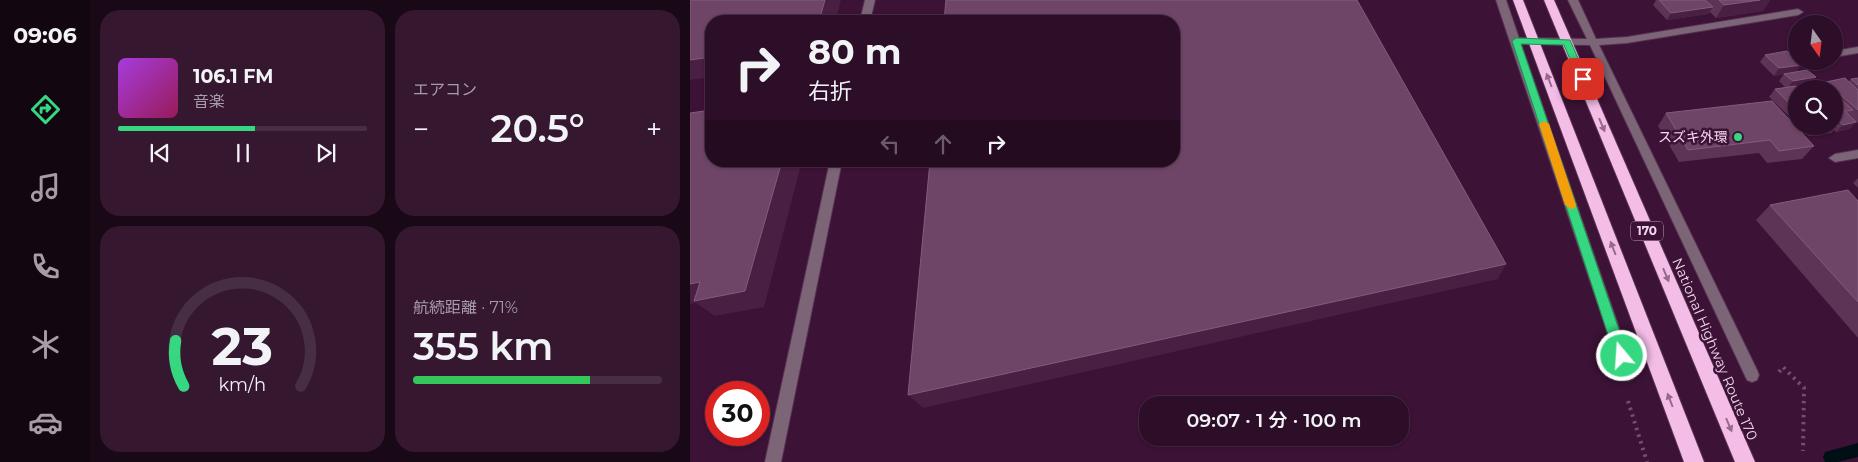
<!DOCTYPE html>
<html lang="ja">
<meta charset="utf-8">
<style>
body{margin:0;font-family:Montserrat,"Noto Sans JP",sans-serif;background:#351730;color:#f1f3f6;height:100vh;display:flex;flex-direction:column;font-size:19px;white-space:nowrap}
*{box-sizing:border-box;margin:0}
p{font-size:16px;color:#a79ca8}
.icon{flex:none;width:28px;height:28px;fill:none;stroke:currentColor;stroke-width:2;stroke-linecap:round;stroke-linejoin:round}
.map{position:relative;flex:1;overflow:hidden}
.sheet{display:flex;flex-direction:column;gap:10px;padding:10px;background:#190816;width:600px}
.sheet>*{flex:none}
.banner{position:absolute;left:15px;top:15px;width:475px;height:152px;border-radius:20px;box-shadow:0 1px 4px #0004,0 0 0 1px #482e45;background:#2d0e28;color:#f1f3f6;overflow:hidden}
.needle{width:32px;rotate:166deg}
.buttons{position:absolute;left:1098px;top:15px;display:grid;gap:10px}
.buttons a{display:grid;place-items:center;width:55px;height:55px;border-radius:50%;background:#2d0e28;box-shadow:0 1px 4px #0004,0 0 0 1px #482e45;font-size:25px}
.speed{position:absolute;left:15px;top:381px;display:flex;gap:10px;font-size:25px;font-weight:700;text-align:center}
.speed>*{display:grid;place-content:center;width:65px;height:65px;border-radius:50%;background:#2d0e28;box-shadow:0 1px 4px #0004,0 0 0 1px #482e45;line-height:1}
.speed .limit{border:8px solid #d22;background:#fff;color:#111}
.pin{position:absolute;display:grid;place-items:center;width:42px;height:42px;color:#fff;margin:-21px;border-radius:10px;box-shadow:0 2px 8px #0006}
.me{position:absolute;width:55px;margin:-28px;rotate:342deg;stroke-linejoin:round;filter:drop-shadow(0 0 4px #0008)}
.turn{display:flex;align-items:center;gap:18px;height:105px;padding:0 20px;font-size:22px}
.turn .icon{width:65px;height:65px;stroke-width:2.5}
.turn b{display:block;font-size:35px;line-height:42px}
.lanes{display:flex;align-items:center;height:48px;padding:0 20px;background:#0003;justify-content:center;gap:25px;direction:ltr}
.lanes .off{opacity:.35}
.big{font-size:38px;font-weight:600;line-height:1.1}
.sheet .widget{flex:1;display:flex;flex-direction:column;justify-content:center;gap:8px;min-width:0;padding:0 18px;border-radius:20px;background:#351730}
.sheet .dial{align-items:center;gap:0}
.dial svg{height:130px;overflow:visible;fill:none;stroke:#482e45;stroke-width:7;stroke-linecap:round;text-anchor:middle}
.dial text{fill:#f1f3f6;stroke:none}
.song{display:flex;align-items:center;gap:15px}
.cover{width:60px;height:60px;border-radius:8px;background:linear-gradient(135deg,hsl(280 70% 55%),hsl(330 70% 35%))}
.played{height:5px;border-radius:2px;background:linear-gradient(90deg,#35d881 55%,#482e45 55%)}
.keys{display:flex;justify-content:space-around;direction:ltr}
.heat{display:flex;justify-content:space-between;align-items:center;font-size:28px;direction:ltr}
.charge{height:8px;border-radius:4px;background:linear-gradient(90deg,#34c759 71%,#482e45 0)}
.sheet .tiles{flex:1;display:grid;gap:10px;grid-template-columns:repeat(2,1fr)}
.trip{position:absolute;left:449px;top:396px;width:270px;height:50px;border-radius:20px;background:#2d0e28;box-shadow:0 1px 4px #0004,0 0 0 1px #482e45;font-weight:600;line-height:50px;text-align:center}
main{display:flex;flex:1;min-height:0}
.dock{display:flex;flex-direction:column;width:90px;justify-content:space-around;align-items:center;background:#120610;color:#a79ca8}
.dock .icon{width:35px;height:35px}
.dock .current{color:#35d881}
.dock b{font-size:22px;color:#f1f3f6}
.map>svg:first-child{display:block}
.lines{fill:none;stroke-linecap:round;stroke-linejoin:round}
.stream{fill:#000f15;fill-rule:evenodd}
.minor-casing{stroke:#593253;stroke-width:2}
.highway-casing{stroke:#593253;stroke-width:2}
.path{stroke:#744e6d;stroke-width:4;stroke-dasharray:2.5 4.5;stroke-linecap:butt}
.minor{fill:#7b6576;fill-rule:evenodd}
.highway{fill:#f4bde8;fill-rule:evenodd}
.wall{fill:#5d3356}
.shaded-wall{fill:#491f43}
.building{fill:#6e4567;stroke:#835c7c}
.oneway{fill:#98688f}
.route{fill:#35d881;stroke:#228c54}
.slow{fill:#f59e0b}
.poi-dot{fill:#35d881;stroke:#3c1236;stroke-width:2}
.labels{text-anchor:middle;stroke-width:5;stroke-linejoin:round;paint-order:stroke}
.shield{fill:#3c1236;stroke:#bd9db6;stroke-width:1}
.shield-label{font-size:12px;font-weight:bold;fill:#f4d8ed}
.poi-label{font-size:14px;fill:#f4d8ed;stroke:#3c1236;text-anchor:end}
.street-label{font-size:14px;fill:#f4d8ed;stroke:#3c1236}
</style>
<main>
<nav class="dock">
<b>09:06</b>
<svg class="icon current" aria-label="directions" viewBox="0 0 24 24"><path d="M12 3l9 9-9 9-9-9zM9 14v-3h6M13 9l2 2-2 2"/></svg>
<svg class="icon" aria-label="music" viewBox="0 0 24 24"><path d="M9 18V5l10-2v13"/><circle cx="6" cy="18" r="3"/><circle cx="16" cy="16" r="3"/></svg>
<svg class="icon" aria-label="phone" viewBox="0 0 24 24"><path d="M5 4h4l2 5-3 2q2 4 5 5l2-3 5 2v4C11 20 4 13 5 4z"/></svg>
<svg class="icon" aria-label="climate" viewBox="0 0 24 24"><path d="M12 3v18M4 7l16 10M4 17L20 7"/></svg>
<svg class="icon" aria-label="car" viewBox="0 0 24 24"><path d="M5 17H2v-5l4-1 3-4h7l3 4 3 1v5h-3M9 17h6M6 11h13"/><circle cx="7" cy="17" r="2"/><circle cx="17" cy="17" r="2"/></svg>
</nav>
<section class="sheet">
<div class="tiles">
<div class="widget">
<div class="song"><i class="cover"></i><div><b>106.1 FM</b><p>音楽</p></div></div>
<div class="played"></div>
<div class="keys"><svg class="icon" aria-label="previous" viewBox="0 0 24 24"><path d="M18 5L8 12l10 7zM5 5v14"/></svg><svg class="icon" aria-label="pause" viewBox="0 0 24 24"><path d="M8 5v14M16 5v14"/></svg><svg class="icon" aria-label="next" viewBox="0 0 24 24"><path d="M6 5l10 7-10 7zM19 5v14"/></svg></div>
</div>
<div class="widget"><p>エアコン</p>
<div class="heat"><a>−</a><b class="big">20.5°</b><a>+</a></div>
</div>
<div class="widget dial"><svg viewBox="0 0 100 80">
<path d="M14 69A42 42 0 1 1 86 69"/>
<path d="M14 69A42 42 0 0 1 9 41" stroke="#35d881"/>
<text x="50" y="56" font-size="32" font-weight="700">23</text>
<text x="50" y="72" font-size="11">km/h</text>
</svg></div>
<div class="widget"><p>航続距離 · 71%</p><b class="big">355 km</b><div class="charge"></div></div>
</div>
</section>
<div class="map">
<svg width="1168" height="462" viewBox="0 0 1168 462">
<rect width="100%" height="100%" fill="#3c1236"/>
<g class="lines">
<polygon class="stream" points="1168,443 1168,457 1148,462 1135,462 1133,457 1135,452"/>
<g class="minor-casing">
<g id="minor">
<polygon points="175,0 185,0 180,21 170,21"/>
<polygon points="806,0 816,0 829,38 897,39 878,0 888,0 906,39 937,37 1108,9 1113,12 1108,15 937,43 909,45 1067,370 1069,375 1067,380 1062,382 1057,380 900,45 831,44 945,374 943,379 938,381 933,379"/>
<polygon points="1168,47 1168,53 1144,57 1144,51"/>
<polygon points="1168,150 1168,158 1145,162 1139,158 1145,154"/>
<polygon points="140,161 152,161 91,462 75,462"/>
</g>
</g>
<g class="highway-casing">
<g id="highway">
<polygon points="823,0 833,0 1014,462 994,462"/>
<polygon points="854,0 864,0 1065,462 1045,462"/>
</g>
</g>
<g class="path">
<polyline points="1089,372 1093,367 1114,388 1113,451"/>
<polyline points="938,401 957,462"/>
</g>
<use href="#minor" class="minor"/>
<use href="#highway" class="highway"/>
</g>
<g class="wall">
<polygon points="966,0 1080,0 1073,11 1026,18 1020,12 1018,14 977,20 963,5"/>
<polygon points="1075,55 1106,72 1121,84 1134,84 1136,82 1158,82 1161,79 1168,78 1168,123 1166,122 1159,129 1146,132 1144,130 1141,133 1119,136 1109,126 1144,126 1144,89 1106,89 1106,123 1079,97 1085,89 1096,88 1089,81 1094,74 1101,73 1084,76 1070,62"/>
<polygon points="976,113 1124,146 1112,159 1077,163 1069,153 989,162 968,126"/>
<polygon points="1168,178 1168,188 1163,183"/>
<polygon points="1168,201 1168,338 1066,220 1080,205"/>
</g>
<g class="shaded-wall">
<polygon points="135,0 151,0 145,21 129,21"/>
<polygon points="1070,0 1080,0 1073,11 1026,18 1034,5"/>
<polygon points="1023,7 1018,14 977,20 981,13"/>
<polygon points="21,57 21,77 0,80 0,60"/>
<polygon points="1112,65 1106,72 1084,76 1089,68"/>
<polygon points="1126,77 1120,84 1097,89 1103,81"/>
<polygon points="1166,122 1159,129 1146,132 1153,125"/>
<polygon points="92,161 112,161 74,307 25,316 6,303 0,304 0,284 10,282"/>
<polygon points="816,264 808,279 233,408 218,395"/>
</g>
<g class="building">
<polygon points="0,0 135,0 129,21 21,21 21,57 0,60"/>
<polygon points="256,0 667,0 816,264 218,395 240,161 484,161 484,21 254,21"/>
<polygon points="969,0 1015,0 1023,7 981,13"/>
<polygon points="1029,0 1070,0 1034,5"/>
<polygon points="1097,51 1106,60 1106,61 1108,61 1112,65 1089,68 1075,55"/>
<polygon points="1117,70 1126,77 1103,81 1094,74"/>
<polygon points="1155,78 1168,90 1168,110 1136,82"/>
<polygon points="1168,78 1168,85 1161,79"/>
<polygon points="1131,82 1139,89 1113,89 1110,86"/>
<polygon points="1106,86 1109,89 1106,89 1106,110 1085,89"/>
<polygon points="1144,93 1163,110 1155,111 1166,122 1153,125 1144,117"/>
<polygon points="1082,101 1124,146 1089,151 1080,140 998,150 976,113"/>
<polygon points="21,110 21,161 92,161 55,291 4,301 10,282 0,284 0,113"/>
<polygon points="1144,121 1148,126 1144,126"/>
<polygon points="1123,126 1144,126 1126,129"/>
<polygon points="1158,190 1168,201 1168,302 1080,205"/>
</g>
<defs><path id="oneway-solid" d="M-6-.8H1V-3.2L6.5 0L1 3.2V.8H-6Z" transform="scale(1.25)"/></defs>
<g class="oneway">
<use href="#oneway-solid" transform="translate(859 80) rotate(-111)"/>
<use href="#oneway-solid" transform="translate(912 125) rotate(67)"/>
<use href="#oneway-solid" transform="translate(923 248) rotate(-111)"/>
<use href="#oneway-solid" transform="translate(976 275) rotate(67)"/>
<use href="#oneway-solid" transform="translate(980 400) rotate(-111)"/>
<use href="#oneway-solid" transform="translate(1039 425) rotate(67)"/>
</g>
<polygon class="route" points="826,38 880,40 897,79 893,82 889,81 874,45 831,44 938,356 936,360 932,361 927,360 925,356 822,41"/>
<polygon class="slow" points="854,121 859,124 886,205 885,208 881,209 875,205 849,124"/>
<circle class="poi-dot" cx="1048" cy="137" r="5"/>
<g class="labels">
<rect class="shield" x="941" y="221.5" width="32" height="19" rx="4"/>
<g class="shield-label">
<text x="957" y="235">170</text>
</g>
<g class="poi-label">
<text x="1038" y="142">スズキ外環</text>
</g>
<g class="street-label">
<text transform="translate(1025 349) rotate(67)" y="5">National Highway Route 170</text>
</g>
</g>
</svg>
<div class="buttons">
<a><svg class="needle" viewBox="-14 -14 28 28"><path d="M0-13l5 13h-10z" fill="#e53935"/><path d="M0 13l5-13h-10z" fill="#a79ca8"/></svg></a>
<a><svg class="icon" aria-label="search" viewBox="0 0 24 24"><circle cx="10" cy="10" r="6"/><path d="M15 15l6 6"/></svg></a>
</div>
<div class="speed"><div class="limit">30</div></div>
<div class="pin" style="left:893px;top:79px;background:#d93025"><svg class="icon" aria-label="arrive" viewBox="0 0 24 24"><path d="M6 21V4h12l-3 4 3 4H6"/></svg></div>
<svg class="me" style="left:932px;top:356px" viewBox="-20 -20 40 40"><circle r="17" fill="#35d881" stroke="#fff" stroke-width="3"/><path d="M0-11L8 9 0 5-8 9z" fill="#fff"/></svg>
<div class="trip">09:07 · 1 分 · 100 m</div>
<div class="banner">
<div class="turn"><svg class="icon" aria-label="right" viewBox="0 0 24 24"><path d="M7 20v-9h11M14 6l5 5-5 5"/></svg><div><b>80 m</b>右折</div></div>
<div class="lanes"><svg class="icon off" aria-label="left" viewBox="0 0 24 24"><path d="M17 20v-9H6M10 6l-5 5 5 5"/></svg><svg class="icon off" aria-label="ahead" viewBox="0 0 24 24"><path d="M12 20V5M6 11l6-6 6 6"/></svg><svg class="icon" aria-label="right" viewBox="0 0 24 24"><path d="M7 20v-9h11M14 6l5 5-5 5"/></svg></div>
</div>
</div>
</main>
